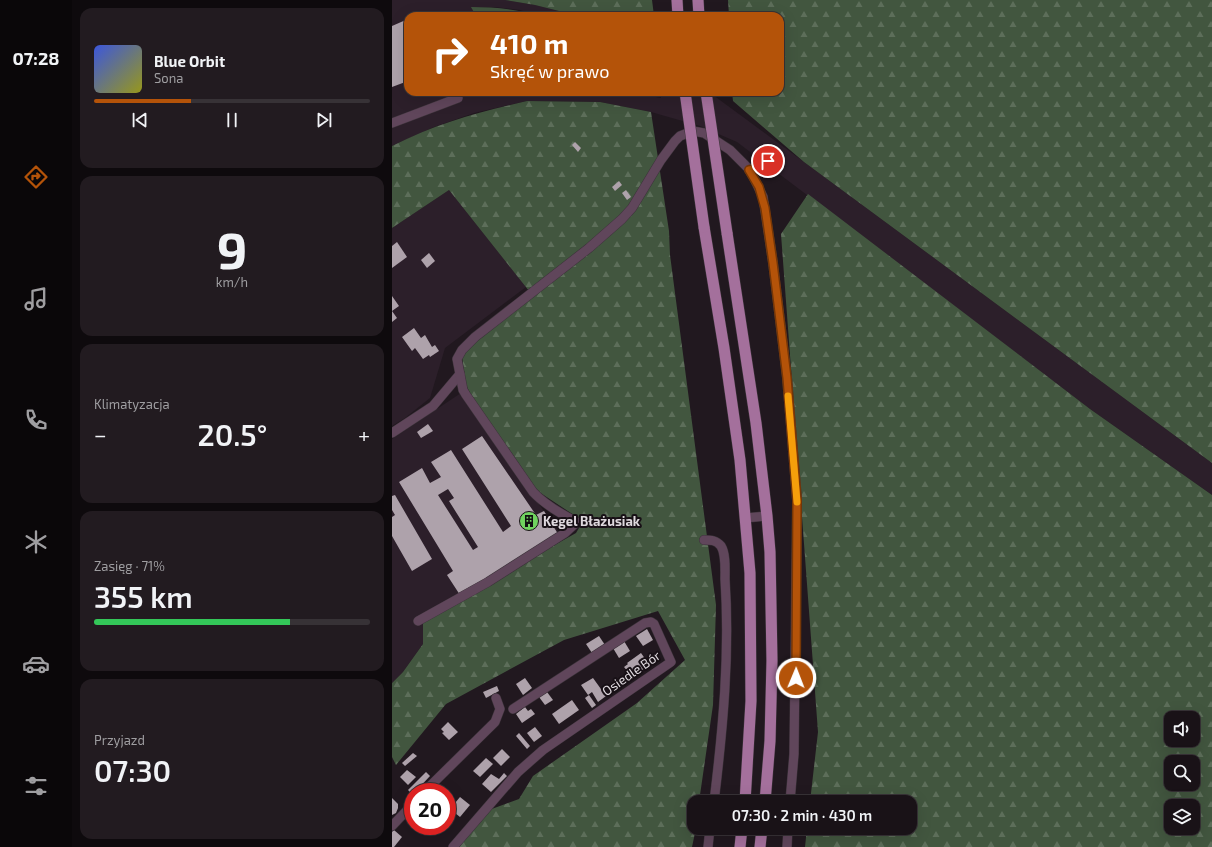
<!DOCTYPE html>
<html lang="pl">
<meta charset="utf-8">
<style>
body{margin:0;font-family:"Exo 2",sans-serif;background:#221b20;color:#f1f3f6;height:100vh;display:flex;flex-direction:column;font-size:15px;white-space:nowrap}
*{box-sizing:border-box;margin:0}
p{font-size:13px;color:#9f9ea1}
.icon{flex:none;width:22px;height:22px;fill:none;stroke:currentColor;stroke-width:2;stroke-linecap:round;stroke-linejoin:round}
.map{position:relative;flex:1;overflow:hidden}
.sheet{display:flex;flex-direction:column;gap:8px;padding:8px;background:#0e0a0d;width:320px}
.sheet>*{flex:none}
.guide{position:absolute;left:12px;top:12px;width:380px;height:84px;border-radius:12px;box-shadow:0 4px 16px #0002,0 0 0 1px #373236;background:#b45309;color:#fff;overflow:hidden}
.fabs{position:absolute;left:772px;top:711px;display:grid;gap:8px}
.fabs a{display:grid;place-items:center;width:36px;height:36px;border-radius:8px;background:#191217;box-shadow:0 4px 16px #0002,0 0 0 1px #373236;font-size:20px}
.speed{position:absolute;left:12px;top:783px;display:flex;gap:8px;font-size:20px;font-weight:700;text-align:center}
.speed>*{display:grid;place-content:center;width:52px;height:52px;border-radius:50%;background:#191217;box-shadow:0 4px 16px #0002,0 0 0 1px #373236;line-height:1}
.speed .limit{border:6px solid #d22;background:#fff;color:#111}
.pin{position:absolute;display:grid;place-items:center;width:34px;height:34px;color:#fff;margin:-17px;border:2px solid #fff;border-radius:50%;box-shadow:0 1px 4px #0007}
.me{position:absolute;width:44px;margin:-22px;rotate:1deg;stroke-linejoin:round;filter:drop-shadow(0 0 3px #0008)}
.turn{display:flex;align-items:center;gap:14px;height:84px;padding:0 20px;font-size:18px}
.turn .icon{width:52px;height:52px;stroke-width:2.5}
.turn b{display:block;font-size:28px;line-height:34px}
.big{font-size:30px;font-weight:600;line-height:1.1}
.sheet .tile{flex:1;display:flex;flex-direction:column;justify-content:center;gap:6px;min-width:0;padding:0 14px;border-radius:12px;background:#221b20}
.sheet .dial{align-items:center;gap:0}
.dial b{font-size:52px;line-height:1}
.song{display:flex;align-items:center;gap:12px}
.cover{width:48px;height:48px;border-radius:6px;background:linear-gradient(135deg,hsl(230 70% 55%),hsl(60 70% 35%))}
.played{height:4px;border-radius:2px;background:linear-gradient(90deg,#b45309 35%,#373236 35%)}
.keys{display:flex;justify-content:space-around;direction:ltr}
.heat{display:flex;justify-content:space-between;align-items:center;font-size:22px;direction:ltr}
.charge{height:6px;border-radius:3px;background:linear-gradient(90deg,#34c759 71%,#373236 0)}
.trip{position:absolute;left:295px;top:795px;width:230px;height:40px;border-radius:12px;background:#191217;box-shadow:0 4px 16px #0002,0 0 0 1px #373236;font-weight:600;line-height:40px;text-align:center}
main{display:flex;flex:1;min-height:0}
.dock{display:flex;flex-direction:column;width:72px;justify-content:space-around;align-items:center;background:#0a0709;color:#9f9ea1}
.dock .icon{width:28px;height:28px}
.dock .on{color:#b45309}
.dock b{font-size:18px;color:#f1f3f6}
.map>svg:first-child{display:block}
.built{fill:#2c1f2a}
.forest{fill:url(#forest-firs);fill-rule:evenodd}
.building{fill:#aea2ab;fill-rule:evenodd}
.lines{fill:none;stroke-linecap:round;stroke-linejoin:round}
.minor-casing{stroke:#3c333a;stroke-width:10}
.major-casing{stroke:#3c333a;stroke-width:12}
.minor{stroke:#60465b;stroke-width:9}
.major{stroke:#a4709c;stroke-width:11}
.major-bridge-casing{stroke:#3c333a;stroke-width:12;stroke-linecap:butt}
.major-bridge{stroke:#a4709c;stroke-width:11}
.route-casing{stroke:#753606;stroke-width:10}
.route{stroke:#b45309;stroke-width:7}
.slow{stroke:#f59e0b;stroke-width:7}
.labels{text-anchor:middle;stroke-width:4;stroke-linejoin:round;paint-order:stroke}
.poi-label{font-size:13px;font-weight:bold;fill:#dfd9de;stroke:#181016;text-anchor:start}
.street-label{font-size:13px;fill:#dfd9de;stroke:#181016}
</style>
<main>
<nav class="dock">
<b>07:28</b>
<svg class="icon on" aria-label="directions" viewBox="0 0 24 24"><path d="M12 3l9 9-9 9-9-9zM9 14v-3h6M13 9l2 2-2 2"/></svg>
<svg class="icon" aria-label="music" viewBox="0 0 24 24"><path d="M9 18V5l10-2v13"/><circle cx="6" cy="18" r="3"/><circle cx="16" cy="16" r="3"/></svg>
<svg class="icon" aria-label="phone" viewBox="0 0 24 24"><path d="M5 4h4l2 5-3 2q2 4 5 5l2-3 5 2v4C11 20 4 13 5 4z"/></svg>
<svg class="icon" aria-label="climate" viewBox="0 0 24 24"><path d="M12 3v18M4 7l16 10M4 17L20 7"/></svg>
<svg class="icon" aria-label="car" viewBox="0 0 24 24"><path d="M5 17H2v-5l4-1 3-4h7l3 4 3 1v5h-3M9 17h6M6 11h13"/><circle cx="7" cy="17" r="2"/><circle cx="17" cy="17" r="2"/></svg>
<svg class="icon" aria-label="filters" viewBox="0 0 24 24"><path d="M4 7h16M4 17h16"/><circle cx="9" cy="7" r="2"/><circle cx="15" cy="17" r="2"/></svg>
</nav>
<section class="sheet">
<div class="tile">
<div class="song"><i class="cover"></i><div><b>Blue Orbit</b><p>Sona</p></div></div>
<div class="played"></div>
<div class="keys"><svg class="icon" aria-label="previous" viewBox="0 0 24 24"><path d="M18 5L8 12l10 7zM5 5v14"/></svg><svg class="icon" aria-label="pause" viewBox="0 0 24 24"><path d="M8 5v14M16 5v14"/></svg><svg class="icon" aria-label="next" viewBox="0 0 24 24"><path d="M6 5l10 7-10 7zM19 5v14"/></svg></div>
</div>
<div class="tile dial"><b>9</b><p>km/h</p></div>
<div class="tile"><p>Klimatyzacja</p>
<div class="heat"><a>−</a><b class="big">20.5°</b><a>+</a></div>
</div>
<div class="tile"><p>Zasięg · 71%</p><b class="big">355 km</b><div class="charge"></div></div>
<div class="tile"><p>Przyjazd</p><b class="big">07:30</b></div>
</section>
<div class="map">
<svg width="820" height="847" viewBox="0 0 820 847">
<defs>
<pattern id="forest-firs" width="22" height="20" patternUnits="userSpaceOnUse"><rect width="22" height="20" fill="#42563f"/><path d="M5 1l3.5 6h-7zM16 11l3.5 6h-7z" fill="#5d6e5a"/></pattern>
</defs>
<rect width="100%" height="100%" fill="#21181f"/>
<g class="built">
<polygon points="0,0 113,0 143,5 187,16 148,16 128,10 102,7 80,7 84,16 16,16 16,92 237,92 269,98 269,92 317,92 820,463 820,495 698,409 345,142 308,126 259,112 208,102 135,101 82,113 42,127 0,146"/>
<polygon points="57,190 134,287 53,348 38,398 13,418 0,426 0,228"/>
<polygon points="69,393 168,534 31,619 31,644 11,672 0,683 0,439"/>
</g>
<g class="forest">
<polygon points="113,0 260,0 262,16 187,16 143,5"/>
<polygon points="336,0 820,0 820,463 412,162 341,101 340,92 388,92 388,16 337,16"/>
<path d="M79 7C103 7 125 9 148 16H84Z"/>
<path d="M135 101 208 102 259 112 277 231 278 255 324 605 321 705 307 802H302V828H304L300 847H66L97 810 127 799 141 776 245 703 293 660 266 611 172 640 54 704 4 765 0 757V683L11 672 31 644V619L184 533 191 521 144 490 80 397 74 385 70 357 84 341 141 296 57 190 0 228V146C45 123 86 112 135 101Z"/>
<path d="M416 194 698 409 820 495V847H413L415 828H518V802H418L426 732 389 234ZM779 718H801V740H779ZM779 762H801V784H779ZM779 806H801V828H779Z"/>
</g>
<g class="building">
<polygon points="16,19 16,81 0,87 0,26"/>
<polygon points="183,142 189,148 186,152 180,145"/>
<polygon points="227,181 230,185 223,191 220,187"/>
<polygon points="234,190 239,197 235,200 230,193"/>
<polygon points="5,242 15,257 0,268 0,246"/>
<polygon points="37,253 43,261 35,268 29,260"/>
<polygon points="0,296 7,306 0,311 5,318 0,322"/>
<polygon points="22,328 29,338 33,335 40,347 43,345 47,351 38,357 37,355 31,359 23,348 20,351 10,337"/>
<polygon points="36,424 41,431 29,438 25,432"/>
<path d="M90 436 144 515 152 511 166 534 68 595 55 575 61 571 7 482 30 468 38 483 49 477 39 462 59 450 111 532 119 526 70 449ZM56 489 62 498 57 501 86 547 81 550 46 495Z"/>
<polygon points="3,495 40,559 20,571 0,536 0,517 3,515 0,510 0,496"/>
<polygon points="255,629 261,640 251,646 244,636"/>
<polygon points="207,636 213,645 200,653 194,644"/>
<polygon points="232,641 238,651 227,658 221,648"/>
<polygon points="249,653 254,660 249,664 253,668 244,675 242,672 238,674 232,667 236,664 235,663"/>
<polygon points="133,678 140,688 131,695 124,684"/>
<polygon points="201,678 214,696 206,702 200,692 196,695 189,685"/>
<polygon points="105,686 107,691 94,698 91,692"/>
<polygon points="155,692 161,700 153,705 147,697"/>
<polygon points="197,695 204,705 200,708 193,698"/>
<polygon points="180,700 187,710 167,724 160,714"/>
<polygon points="133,707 136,711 139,709 143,714 130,723 124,714"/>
<polygon points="56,722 66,732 57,740 50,733 52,732 49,729"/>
<polygon points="143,727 150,736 142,742 135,733"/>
<polygon points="127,733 138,746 135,749 124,736"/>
<polygon points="110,749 118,757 109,766 101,758"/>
<polygon points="21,753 25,756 13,766 10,763"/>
<polygon points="94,758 101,764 88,777 81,771"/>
<polygon points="15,770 24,777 16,785 8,777"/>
<polygon points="34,772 38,776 23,792 21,792 21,795 16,790"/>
<polygon points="112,773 115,776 99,792 90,784 99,774 107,779"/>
<polygon points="68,797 78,805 68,817 58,809"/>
<polygon points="0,798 6,804 6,808 4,813 0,815"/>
<polygon points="2,830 10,837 2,847 0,847 0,832"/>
</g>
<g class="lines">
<g class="minor-casing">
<g id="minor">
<polyline points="0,123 66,98 64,92"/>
<polyline points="357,170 365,168 376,161"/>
<polyline points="0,433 41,406 68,374"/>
<polyline points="353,518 375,516"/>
<path d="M312 540C319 540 324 540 329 546 334 554 333 569 333 579 338 653 331 728 322 802"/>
<path d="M26 621 96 582 173 533 185 522C169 514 153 505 141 492L74 395 71 390 65 359 70 350 83 337 197 248 230 219 240 208 269 160 283 141 288 136 301 131 312 133 338 150 356 168 362 178 371 197 381 263 395 378 405 500 402 754 398 802"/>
<polyline points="32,792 103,722 108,709 104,698"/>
<polyline points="0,826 21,804"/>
<polyline points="61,847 126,772 151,750 279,662 262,624 259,622 253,623 121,709"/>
<polyline points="316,847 318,828"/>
<polyline points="395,847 396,828"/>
</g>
</g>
<g class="major-casing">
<g id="major">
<polyline points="285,0 286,16"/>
<polyline points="306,0 307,16"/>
<polyline points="312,227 332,348 348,460 358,573 359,701 353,802"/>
<polyline points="335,233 364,423 375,516 378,552 380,661 378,741 373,802"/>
<polyline points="348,847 350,828"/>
<polyline points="368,847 370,828"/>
</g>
</g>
<use href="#minor" class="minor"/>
<use href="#major" class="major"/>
<g class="major-bridge-casing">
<g id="major-bridge">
<polyline points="293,92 312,227"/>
<polyline points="314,92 335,233"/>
</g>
</g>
<use href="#major-bridge" class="major-bridge"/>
</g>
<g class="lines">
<g class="route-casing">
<polyline id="route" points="376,161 366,168 357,170 367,187 373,208 381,263 395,378 405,500 404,678"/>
</g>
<use href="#route" class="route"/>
<polyline class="slow" points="396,396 405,502"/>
</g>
<defs>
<g id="building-disc" transform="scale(1)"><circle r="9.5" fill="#70d35f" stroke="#181016"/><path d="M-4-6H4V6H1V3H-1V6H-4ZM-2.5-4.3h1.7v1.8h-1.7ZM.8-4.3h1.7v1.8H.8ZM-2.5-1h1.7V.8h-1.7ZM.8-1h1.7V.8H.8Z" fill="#111"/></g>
</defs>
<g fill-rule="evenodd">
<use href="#building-disc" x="137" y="521"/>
</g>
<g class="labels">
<g class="poi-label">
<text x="151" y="526">Kegel Błażusiak</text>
</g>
<g class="street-label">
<text transform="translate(239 673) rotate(-35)" y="5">Osiedle Bór</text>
</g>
</g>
</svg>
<div class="fabs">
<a><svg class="icon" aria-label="sound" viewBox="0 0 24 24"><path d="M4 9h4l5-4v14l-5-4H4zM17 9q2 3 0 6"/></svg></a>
<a><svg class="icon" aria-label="search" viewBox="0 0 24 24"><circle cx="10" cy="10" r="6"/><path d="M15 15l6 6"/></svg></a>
<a><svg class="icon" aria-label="layers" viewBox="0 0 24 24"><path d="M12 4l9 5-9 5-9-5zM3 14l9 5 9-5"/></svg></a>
</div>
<div class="speed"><div class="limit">20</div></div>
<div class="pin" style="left:376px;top:161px;background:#d93025"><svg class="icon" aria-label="arrive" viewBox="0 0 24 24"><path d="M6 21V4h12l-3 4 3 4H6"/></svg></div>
<svg class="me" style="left:404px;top:678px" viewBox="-20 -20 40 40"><circle r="17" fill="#b45309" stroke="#fff" stroke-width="3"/><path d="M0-11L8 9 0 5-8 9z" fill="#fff"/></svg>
<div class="trip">07:30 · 2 min · 430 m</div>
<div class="guide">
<div class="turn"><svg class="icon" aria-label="right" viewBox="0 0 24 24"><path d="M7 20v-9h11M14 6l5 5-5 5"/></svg><div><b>410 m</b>Skręć w prawo</div></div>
</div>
</div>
</main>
